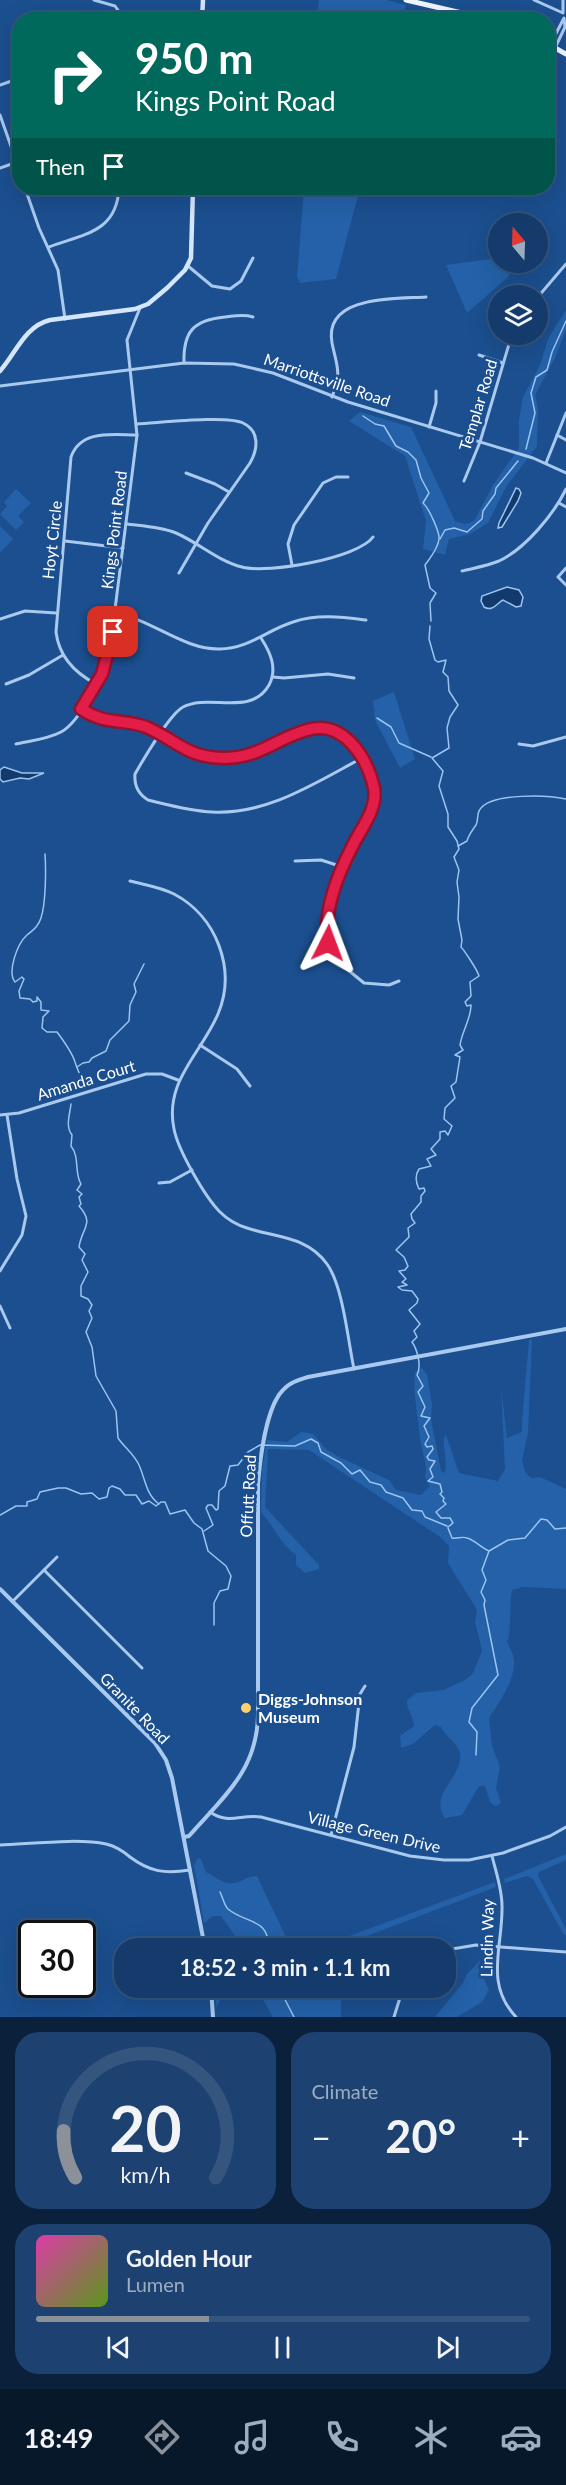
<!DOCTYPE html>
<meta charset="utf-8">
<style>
body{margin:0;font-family:Lato,sans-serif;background:#1d4271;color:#f1f3f6;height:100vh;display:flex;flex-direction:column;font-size:22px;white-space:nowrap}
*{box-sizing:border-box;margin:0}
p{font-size:20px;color:#9dadc1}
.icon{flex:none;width:33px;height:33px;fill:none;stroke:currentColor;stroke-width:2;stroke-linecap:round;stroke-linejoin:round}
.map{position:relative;height:2017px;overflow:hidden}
.sheet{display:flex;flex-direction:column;gap:15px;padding:15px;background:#0b203b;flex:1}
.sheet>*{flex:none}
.top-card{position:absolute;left:12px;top:12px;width:543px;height:183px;border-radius:24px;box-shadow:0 6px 24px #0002,0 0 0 2px #33557e;background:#00695c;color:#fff;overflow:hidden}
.needle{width:39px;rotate:341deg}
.tools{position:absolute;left:488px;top:213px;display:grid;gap:12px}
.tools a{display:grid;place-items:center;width:60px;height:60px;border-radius:50%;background:#143b6b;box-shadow:0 6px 24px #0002,0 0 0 2px #33557e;font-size:30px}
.speed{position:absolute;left:18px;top:1920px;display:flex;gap:12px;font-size:30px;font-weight:700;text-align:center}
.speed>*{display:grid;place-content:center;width:78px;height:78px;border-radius:50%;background:#143b6b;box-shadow:0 6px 24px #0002,0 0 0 2px #33557e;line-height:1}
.speed .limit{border:3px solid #111;border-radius:9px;background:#fff;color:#111}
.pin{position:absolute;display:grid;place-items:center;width:51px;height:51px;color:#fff;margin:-26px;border-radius:12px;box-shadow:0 3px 9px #0006}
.me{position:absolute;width:66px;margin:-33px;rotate:3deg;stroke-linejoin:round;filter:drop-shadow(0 0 4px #0008)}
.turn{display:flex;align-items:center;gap:21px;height:126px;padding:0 24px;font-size:27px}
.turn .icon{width:78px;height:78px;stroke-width:2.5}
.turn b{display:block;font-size:42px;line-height:51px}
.then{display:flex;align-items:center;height:57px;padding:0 24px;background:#0003;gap:12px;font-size:22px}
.big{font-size:45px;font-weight:700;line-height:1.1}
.sheet .tile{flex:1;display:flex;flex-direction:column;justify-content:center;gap:9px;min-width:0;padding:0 21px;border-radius:24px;background:#1d4271}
.sheet .dial{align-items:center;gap:0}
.dial svg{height:156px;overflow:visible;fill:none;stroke:#33557e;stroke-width:7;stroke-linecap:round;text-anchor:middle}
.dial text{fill:#f1f3f6;stroke:none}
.song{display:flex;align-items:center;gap:18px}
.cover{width:72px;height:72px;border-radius:9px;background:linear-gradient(135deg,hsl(320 70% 55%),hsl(90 70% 35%))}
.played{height:6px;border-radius:3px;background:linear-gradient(90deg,#8c9099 35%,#33557e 35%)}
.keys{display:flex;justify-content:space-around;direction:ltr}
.heat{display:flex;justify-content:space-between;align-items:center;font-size:33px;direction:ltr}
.sheet .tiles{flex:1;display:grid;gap:15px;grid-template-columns:1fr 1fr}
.tile:last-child{grid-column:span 2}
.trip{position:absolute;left:114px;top:1938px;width:342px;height:60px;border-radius:24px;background:#143b6b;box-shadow:0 6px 24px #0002,0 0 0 2px #33557e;font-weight:700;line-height:60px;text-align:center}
.tabs{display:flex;height:96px;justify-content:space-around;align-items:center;background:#08182b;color:#9dadc1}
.tabs .icon{width:42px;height:42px}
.tabs .active{color:#8c9099}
.tabs b{font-size:27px;color:#f1f3f6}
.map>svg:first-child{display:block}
.green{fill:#2461a8}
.water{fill:#123a6d;stroke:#9cc4f0;stroke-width:1.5}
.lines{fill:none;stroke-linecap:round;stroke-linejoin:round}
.stream{stroke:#9cc4f0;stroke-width:1.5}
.minor{stroke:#a9c9ee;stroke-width:3}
.tertiary{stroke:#a9c9ee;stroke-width:4}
.secondary{stroke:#d6e6fa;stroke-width:4.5}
.primary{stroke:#f0f6ff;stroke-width:5}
.route-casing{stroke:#92132f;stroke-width:15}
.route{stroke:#e11d48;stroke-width:10}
.poi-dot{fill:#ffd166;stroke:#1b4f8f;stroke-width:2}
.labels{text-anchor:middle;stroke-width:6;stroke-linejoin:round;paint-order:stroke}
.street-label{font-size:16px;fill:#fff;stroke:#1b4f8f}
.poi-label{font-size:16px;font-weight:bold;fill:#fff;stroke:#1b4f8f;text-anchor:start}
</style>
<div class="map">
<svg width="566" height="2017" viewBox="0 0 566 2017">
<rect width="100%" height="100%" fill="#1b4f8f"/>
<g class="green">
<polygon points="319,0 387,0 406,5 402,19 317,19"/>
<polygon points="304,188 360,188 336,279 300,283 297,277"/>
<polygon points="498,258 498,262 518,263 508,277 467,313 446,265"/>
<polygon points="566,310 566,330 555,358 535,395 538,410 537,446 506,487 488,523 470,534 449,539 445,555 423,549 426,521 405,456 349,421 360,412 411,427 455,521 465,524 474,521 493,485 519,448 519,420 523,397 540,365 548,339"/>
<polygon points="16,489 31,503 18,516 24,522 16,530 0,514 7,506 4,502"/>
<polygon points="0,526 13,539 0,553"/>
<polygon points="394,692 415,759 400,768 375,720 373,701"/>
<path d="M529 1340H532L528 1433 522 1460 525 1472 531 1478 540 1477 566 1489V1589L523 1587 512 1590C509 1604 512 1633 507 1641 509 1647 513 1653 514 1659 516 1680 499 1702 489 1718L492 1746 500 1767 496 1788 501 1803 495 1806 490 1802 485 1786H479L462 1815 445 1818C428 1793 464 1777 460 1753 458 1744 445 1736 441 1727L435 1725 413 1744 401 1748 400 1736 414 1726C414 1716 406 1710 407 1700L416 1693 443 1690 465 1680 473 1673 482 1651 475 1622 477 1610 448 1563 449 1546 440 1537 309 1450 268 1449 265 1507 319 1565V1569L305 1573 296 1565V1555C280 1543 274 1527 261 1512L262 1470 267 1440 287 1442 301 1432 313 1434 326 1449 337 1456 389 1480 396 1490 421 1495 430 1486 425 1477C428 1464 422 1452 420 1439 418 1417 413 1394 415 1372L422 1368 427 1375 432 1404 431 1419 441 1471 444 1473C449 1462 442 1449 444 1437L446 1435 459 1473 498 1481 505 1469 501 1387 507 1438 522 1432V1421Z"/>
<polygon points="566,1854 566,1860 539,1872 538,1876 566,1929 566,1935 564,1935 533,1879 527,1876 505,1883 504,1879"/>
<path d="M198 1858 201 1859 206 1872C213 1875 220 1882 228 1883 239 1885 247 1875 257 1876L291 1948H240L236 1937 221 1916H213L204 1923 194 1865Z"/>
<polygon points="495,1882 496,1887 335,1948 317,1948"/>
<polygon points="480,1961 479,1976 484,1979 489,1990 482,2002 457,2017 435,2017 463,1983 467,1974"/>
<polygon points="215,1988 247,1988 224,1993 216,2008"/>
<polygon points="256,1988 335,1988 341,2000 341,2017 273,2017"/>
</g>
<g class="water">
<polygon points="516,488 519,489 521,493 518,501 502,527 498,528 499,523"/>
<path d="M507 587 519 590 523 597 521 606 516 607 503 600C497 603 493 612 484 607L481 601 482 596Z"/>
<polygon points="4,767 22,773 44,773 29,779 20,778 3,782 0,779 0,770"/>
</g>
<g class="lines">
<g class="stream">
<path d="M363 416 375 424 384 426 396 446 408 452 416 460 421 478 429 493 423 503C429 508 440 533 439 539 438 549 430 558 425 565L430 588 436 593 430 603 431 621"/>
<polyline points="526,449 535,413 531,393 536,377 547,370 552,352 566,321"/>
<polyline points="440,539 445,530 454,528 467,532 482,519 483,511 495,494 496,488 518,461"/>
<path d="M430 626 429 639 435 660 438 662 446 660 443 672 448 677 449 691 458 705 450 717 447 728 449 748 432 758 443 771 439 786 448 814V827L457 841 459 849 454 857 459 870 457 882 459 897 458 919 462 940 461 947C464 950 478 971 479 976L470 982 471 996 465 1002 467 1006 471 1005C471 1019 462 1031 460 1045L463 1050 455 1055 460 1057 456 1082 451 1086 455 1098 445 1108 444 1119 452 1126 448 1135 445 1131 440 1132V1139L431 1149 436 1155 427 1159 431 1166 419 1169C415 1175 416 1183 419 1189L424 1188 425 1191 421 1196V1202L411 1214 412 1219 415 1223 408 1228 409 1237 396 1250 404 1257 408 1266 405 1270 399 1271 406 1279 402 1282 407 1285 398 1287 402 1290 412 1291 418 1299 417 1303 409 1310 420 1324 414 1331 417 1337 412 1342C417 1349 422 1366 417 1375L423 1386 418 1392 425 1407 421 1416 430 1418 424 1426 429 1437 425 1444 427 1447 432 1446 433 1449 427 1457 429 1460 435 1461 430 1469 433 1477 428 1481 440 1484 442 1492 440 1494 444 1498 443 1501 446 1504 436 1512 441 1518H450L453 1523 448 1527"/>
<polyline points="377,718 391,727 399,743 431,757"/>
<path d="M458 846 467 841C469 834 472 831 476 825 479 819 476 813 481 808 494 793 547 795 566 799"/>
<path d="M45 854C46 869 46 903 41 918 38 927 33 930 27 935 17 944 7 972 15 982L22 977 24 979 19 991 20 998 30 999 33 1002 37 1001V997L41 1002V1010L49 1011 43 1017 42 1028 47 1032H57C63 1040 72 1052 75 1062 78 1070 78 1073 83 1079L80 1089"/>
<polyline points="77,1067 83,1063 89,1062 92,1058 106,1051 110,1040 129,1021 130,1005 136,992 134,984 144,964"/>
<path d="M71 1104C70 1114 65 1126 72 1135L71 1146C80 1157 74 1173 81 1184L77 1190 82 1194 79 1197 81 1204 79 1206C95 1224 82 1227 79 1247L85 1254 82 1260 88 1272 81 1286V1296L88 1299 92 1305 89 1311 92 1318 86 1332 92 1347 96 1376 116 1411 118 1438C124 1447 134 1454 139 1465 145 1478 146 1495 159 1504"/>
<polyline points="0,1515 16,1506 27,1506 27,1502 37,1499 40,1492 58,1488 66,1488 81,1494 92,1493 99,1499 107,1497 109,1488 112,1486 120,1489 125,1495 136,1495 142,1504 149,1501 156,1506 161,1502 165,1502 170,1514 185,1510 194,1523 202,1529 208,1551 226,1566 231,1576 228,1589 220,1591 214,1603 214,1625"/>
<path d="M448 1528 452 1538C457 1539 462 1536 467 1538 475 1540 481 1548 489 1551L508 1540 525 1538 541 1519 547 1520 555 1529 566 1528"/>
<polyline points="204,1531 213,1525 206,1508 208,1505 212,1505 216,1510 218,1509 219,1491 225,1486 230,1466 238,1465 248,1452 260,1445 295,1446 311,1439 318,1443 321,1452 341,1463 352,1474 360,1470 370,1482 381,1485 386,1492 403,1498 412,1510 422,1511 425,1517 447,1526"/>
<polyline points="476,1755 477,1732 469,1722 472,1708 498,1675 484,1605 485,1600 481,1592 486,1580 482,1570 489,1551"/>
<path d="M220 1892C223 1898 224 1905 228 1909 246 1924 270 1918 268 1948"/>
<polyline points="279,1988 294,2017"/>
</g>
<g class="minor">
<polyline points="94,0 115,6 125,20"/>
<polyline points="534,0 563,13"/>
<polyline points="563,0 563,12"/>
<polyline points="550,45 564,18 565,27 555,48"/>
<polyline points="0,85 20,78"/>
<polyline points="0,115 20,172"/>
<polyline points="0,168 20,161"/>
<polyline points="25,188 39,228 58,270 65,319"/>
<path d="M49 247C84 234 117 232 119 188"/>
<polyline points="188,266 212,286 230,289 241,281 253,258"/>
<polyline points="537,298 566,264"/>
<polyline points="479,355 503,363"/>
<path d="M184 363C183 331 194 320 225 317 235 316 243 314 253 317"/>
<polyline points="0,386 184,363 234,364 273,373 348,402 533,458 566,473"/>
<path d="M332 397C342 372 337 367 332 343 323 295 396 299 426 297"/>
<path d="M137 424C159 423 226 415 243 423 260 431 258 449 250 463L208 523 179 573"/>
<polyline points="429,427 436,403 436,391"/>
<polyline points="557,435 566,440"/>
<polyline points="546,463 566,413"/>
<polyline points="186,473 215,484 229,492"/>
<polyline points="464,481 480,442 512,334"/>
<polyline points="559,503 566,507"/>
<path d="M127 524C143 526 161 527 176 533 199 543 218 561 242 567 268 574 358 558 373 537"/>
<polyline points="65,541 123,548"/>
<polyline points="292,565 288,544 294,525 323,483 336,477 348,477"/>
<polyline points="566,568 558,577 566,585"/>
<path d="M462 571C474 568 487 566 499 561 525 549 554 514 566 489"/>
<path d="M116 614C152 619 183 650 220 649 248 649 267 630 293 622 317 614 341 617 366 620"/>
<polyline points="0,619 25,611 56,613"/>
<path d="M261 638C270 652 278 668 269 685 251 717 209 693 183 707 170 714 143 760 135 774 134 786 138 794 148 800 169 805 190 811 212 812 267 815 315 783 362 758"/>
<polyline points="273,677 284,678 328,674 354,678"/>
<polyline points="6,684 29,675 63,655"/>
<path d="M96 684C75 673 59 657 56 632L71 457C81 429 113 435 137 435"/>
<polyline points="81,709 98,719 147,728 180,748 206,756 229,758 254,754 301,732 317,728 336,732 350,741 366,766 375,799 336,886 326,928 328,943 337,961 364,983 389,985 399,981"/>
<path d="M16 744C30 741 48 739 61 732 82 721 103 671 110 649L137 435 127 340 140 308"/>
<polyline points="519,744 533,746 566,737"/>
<polyline points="295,861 321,860 343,867"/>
<path d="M130 881C145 885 160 887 174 894 216 916 237 969 218 1014 201 1054 164 1081 174 1129 178 1150 205 1197 220 1212 227 1219 237 1225 247 1228 277 1238 307 1236 327 1264 343 1286 348 1341 354 1369"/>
<polyline points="200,1045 237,1069 250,1086"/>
<polyline points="0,1115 19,1113 146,1074 162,1074 178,1080"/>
<polyline points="159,1183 170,1182 192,1170"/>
<polyline points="0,1271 22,1235 26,1216 17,1179 7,1115"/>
<polyline points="0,1306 10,1328"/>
<polyline points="44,1570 142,1668"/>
<polyline points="13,1601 57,1557"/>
<path d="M210 1812C229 1825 240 1814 261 1817L410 1856 444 1860H469L503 1853 550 1836 566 1827"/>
<polyline points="331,1835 354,1747 360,1694 365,1686"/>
<path d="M0 1845C29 1844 79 1838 106 1844 115 1846 123 1851 130 1857 150 1872 165 1874 190 1870"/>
<path d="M492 1856C496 1872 502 1889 502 1906 503 1947 484 1983 516 2017"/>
<polyline points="446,1950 476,1945 566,1952"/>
<polyline points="394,2017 403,1988"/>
</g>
<g class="tertiary">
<polyline points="0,1589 155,1743 166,1760 172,1778 205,1948"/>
<path d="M184 1837 189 1836C223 1797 257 1771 258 1715V1484C260 1460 266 1407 283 1390 289 1383 298 1380 308 1377L566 1329"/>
<polyline points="211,1988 213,2017"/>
</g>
<g class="secondary">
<polyline points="202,20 203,0"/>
<path d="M0 371C16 353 25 326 50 320L135 309 148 304 167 288 185 270 191 258 193 188"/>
</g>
<g class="primary">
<polyline points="406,0 492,20"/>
<polyline points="548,44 566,54"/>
</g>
</g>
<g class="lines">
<g class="route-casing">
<path id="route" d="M113 632 102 674 81 709C107 726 122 718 146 727 177 740 186 758 225 758 259 758 277 738 307 730 343 719 367 757 374 788 378 809 361 828 352 847 338 874 323 912 328 943"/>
</g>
<use href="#route" class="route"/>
</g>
<circle class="poi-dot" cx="246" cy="1708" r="6"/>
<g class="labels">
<g class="street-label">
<text transform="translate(327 380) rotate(19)" y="6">Marriottsville Road</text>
<text transform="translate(478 405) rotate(-73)" y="6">Templar Road</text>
<text transform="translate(114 530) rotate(-83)" y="6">Kings Point Road</text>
<text transform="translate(52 540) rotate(-84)" y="6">Hoyt Circle</text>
<text transform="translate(86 1080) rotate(-17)" y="6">Amanda Court</text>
<text transform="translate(248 1496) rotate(-87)" y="6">Offutt Road</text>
<text transform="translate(135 1708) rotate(46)" y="6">Granite Road</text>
<text transform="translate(374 1832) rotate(13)" y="6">Village Green Drive</text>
<text transform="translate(487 1938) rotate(-89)" y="6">Lindin Way</text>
</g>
<g class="poi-label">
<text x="258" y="1705">Diggs-Johnson<tspan x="258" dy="18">Museum</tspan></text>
</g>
</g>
</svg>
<div class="tools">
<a><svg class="needle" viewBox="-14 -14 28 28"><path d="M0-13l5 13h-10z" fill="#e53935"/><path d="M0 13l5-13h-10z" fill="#9dadc1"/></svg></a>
<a><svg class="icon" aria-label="layers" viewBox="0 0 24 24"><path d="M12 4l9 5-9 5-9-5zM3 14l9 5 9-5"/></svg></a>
</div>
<div class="speed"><div class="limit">30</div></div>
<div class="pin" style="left:113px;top:632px;background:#d93025"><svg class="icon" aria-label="arrive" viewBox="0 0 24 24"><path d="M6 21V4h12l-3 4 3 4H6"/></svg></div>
<svg class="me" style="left:328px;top:943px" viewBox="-20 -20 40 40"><path d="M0-17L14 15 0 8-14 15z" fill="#e11d48" stroke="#fff" stroke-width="4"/></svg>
<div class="trip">18:52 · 3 min · 1.1 km</div>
<div class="top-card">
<div class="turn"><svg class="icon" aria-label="right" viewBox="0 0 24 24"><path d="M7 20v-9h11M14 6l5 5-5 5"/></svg><div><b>950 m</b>Kings Point Road</div></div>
<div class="then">Then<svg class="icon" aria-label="arrive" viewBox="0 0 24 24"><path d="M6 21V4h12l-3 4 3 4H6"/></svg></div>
</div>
</div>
<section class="sheet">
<div class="tiles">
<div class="tile dial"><svg viewBox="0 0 100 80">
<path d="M14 69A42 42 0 1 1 86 69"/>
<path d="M14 69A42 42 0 0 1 8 45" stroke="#8c9099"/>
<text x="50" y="56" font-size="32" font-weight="700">20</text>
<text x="50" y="72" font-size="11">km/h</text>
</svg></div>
<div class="tile"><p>Climate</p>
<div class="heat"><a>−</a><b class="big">20°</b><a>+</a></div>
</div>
<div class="tile">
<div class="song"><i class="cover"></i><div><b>Golden Hour</b><p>Lumen</p></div></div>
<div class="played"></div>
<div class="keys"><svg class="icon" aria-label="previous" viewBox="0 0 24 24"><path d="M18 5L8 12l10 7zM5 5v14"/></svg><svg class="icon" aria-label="pause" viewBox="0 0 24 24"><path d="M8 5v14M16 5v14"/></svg><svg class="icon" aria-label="next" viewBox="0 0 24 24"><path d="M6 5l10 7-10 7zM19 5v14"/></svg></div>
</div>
</div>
</section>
<nav class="tabs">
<b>18:49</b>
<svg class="icon active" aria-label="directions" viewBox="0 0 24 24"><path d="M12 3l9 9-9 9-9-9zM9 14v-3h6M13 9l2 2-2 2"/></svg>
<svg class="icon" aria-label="music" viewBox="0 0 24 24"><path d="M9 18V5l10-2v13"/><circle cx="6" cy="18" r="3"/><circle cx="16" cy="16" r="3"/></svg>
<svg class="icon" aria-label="phone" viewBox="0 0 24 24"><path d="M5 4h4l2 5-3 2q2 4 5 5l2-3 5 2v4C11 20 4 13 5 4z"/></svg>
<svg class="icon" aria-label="climate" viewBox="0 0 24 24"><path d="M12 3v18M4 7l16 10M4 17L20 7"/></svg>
<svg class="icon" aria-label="car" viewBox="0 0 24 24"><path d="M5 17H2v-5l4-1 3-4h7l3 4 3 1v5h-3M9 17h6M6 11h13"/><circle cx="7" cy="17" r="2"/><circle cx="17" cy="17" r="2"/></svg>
</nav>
